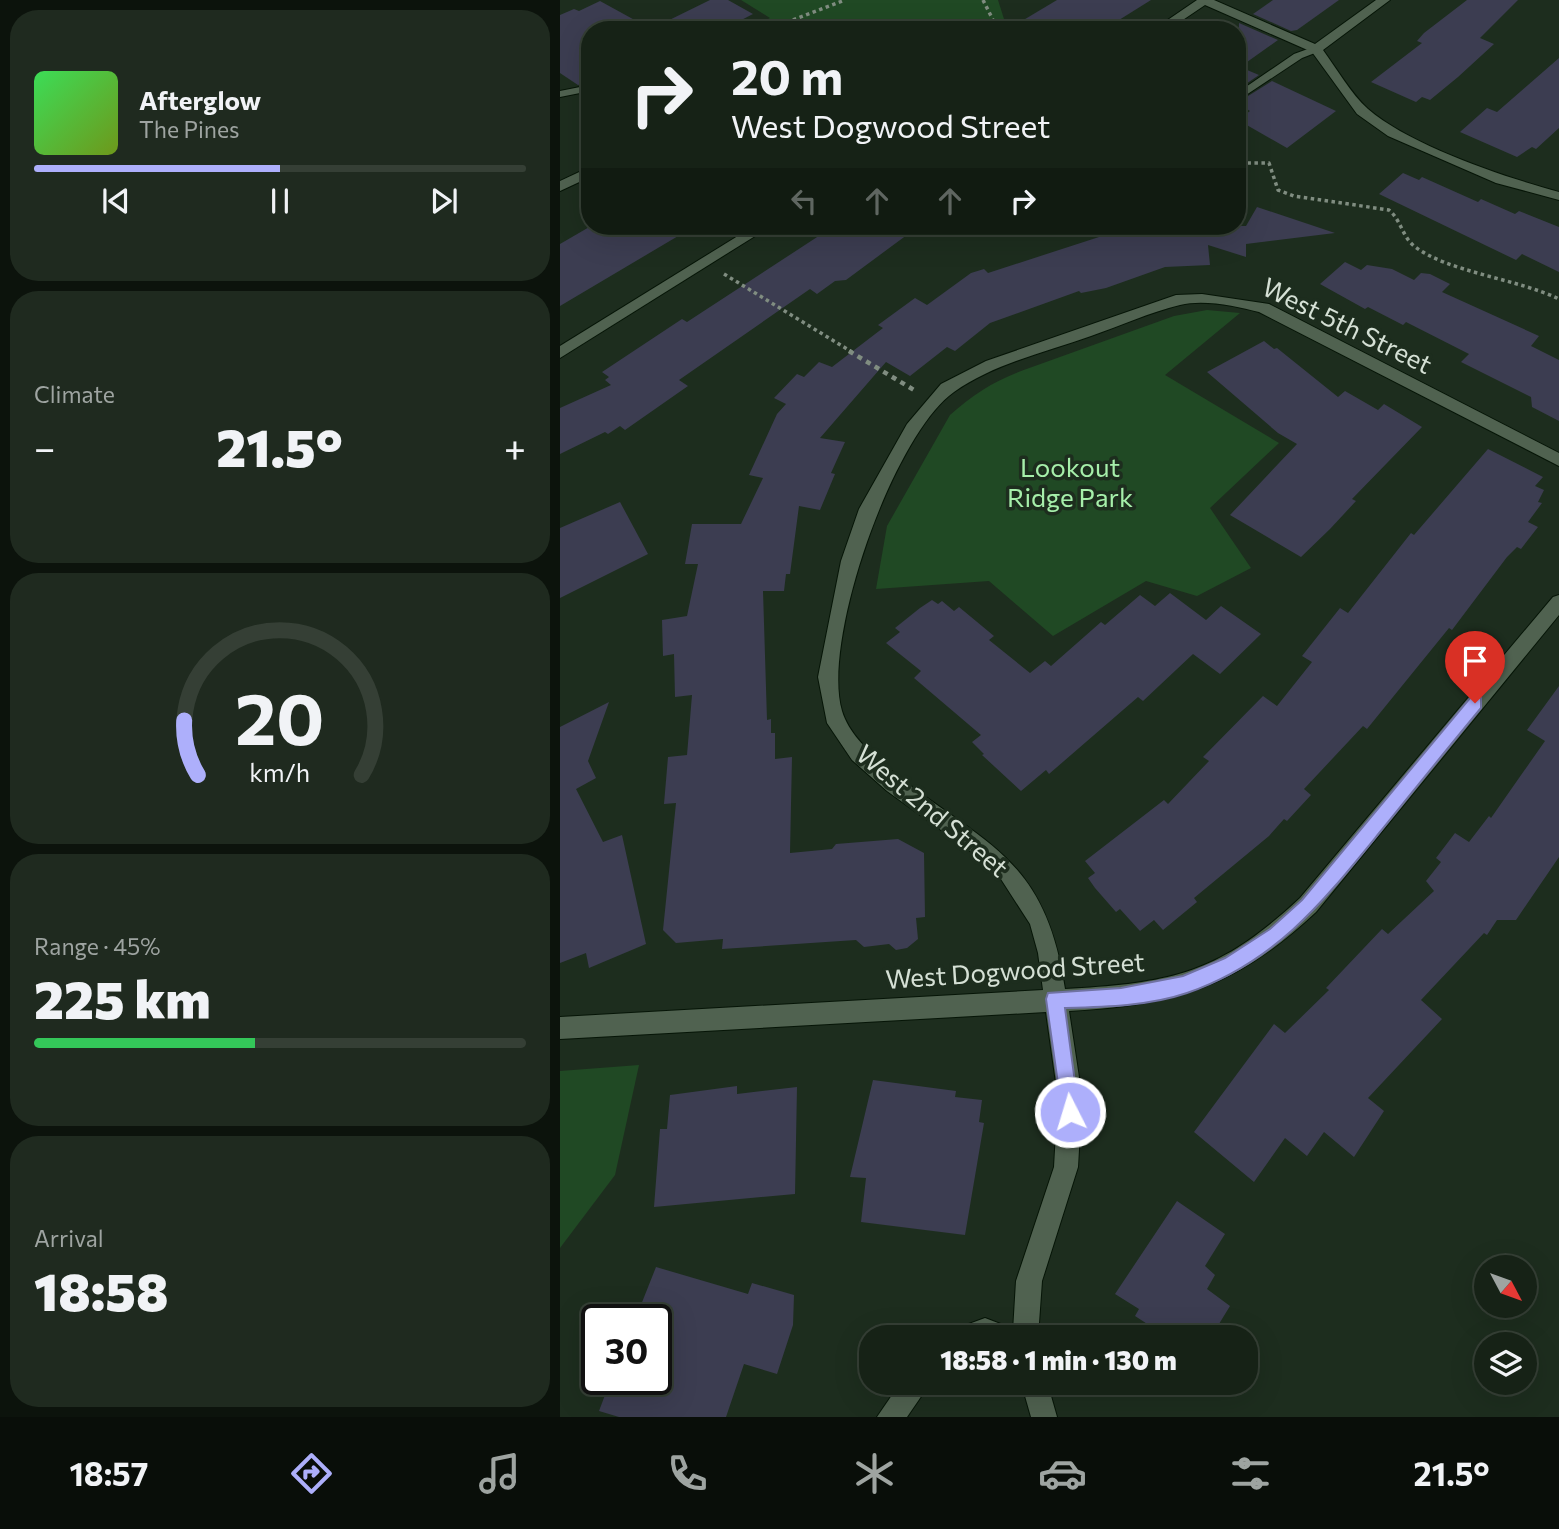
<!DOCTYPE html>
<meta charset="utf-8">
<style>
body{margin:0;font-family:Commissioner,sans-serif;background:#1f2a1f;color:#f1f3f6;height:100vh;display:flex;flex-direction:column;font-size:26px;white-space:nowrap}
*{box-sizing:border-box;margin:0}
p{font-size:23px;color:#9ea4a1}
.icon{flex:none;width:38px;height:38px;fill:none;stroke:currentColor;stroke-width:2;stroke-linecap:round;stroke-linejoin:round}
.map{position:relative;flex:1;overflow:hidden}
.side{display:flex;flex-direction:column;gap:10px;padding:10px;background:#0c130c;width:560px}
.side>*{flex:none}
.top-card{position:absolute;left:21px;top:21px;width:665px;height:214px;border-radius:28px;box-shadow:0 7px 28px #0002,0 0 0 2px #353f35;background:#162216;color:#f1f3f6;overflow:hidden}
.needle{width:46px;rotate:131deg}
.controls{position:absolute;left:914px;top:1255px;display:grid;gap:14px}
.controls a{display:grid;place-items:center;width:63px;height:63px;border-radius:50%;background:#162216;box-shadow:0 7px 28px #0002,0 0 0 2px #353f35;font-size:35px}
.speed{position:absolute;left:21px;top:1304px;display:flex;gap:14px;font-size:35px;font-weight:700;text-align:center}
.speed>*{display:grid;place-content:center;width:91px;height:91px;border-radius:50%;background:#162216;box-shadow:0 7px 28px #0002,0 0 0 2px #353f35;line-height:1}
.speed .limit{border:4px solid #111;border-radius:10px;background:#fff;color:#111}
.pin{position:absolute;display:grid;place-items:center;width:60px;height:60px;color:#fff;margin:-72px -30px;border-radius:50% 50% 50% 0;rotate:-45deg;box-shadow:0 0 7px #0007}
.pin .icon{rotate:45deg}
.me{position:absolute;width:77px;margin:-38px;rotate:355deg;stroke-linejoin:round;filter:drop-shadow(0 0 5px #0008)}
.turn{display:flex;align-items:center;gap:24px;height:147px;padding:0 35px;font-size:32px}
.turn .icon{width:91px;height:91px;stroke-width:2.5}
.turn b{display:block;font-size:49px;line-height:60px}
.lanes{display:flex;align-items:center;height:66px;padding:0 35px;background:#0003;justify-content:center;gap:35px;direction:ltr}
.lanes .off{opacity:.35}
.big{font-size:52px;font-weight:800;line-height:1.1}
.side .tile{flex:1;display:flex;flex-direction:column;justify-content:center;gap:10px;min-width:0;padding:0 24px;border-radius:28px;background:#1f2a1f}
.side .dial{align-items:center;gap:0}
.dial svg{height:182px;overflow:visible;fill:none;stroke:#353f35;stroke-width:7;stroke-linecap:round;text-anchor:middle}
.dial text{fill:#f1f3f6;stroke:none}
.song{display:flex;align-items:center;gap:21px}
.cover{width:84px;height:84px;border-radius:10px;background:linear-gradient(135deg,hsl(130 70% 55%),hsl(80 70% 35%))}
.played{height:7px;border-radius:4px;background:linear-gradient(90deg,#adaffb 50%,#353f35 50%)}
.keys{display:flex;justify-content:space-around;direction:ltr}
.heat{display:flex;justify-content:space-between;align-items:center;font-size:38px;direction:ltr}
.charge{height:10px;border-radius:5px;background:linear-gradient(90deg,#34c759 45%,#353f35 0)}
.trip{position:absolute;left:299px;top:1325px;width:399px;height:70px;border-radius:28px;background:#162216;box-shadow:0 7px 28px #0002,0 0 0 2px #353f35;font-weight:800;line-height:70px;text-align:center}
.dock{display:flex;height:112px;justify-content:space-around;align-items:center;background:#090e09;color:#9ea4a1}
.dock .icon{width:49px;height:49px}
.dock .selected{color:#adaffb}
.dock b{font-size:32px;color:#f1f3f6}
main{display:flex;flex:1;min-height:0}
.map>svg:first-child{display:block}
.green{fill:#204924}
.building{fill:#3c3d51}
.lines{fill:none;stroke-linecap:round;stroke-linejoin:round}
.service-casing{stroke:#061507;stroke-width:2}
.minor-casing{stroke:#061507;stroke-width:2}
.path-far1{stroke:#808d81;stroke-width:3.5;stroke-dasharray:3.5 3.5;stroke-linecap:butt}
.path{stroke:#808d81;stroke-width:4.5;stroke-dasharray:5 5;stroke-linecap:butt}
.service{fill:#506250;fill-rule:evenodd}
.minor{fill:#506250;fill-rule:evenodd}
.route{fill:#adaffb;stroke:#7072a3;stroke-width:2}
.labels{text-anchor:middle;stroke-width:7;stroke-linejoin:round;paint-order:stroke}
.street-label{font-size:26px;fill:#d5e0d5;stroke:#1d2d1e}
.park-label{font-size:26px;fill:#a6efaa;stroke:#1d2d1e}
</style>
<main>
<section class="side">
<div class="tile">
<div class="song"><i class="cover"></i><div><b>Afterglow</b><p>The Pines</p></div></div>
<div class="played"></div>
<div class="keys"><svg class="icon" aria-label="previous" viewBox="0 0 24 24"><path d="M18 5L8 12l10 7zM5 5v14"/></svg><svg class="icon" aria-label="pause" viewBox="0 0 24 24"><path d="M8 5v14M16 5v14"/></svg><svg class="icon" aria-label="next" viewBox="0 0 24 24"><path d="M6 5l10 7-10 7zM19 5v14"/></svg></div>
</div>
<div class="tile"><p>Climate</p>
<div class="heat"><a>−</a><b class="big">21.5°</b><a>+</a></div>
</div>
<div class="tile dial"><svg viewBox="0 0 100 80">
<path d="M14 69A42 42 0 1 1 86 69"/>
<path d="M14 69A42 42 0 0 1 8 45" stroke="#adaffb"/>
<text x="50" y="56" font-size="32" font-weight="700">20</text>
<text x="50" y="72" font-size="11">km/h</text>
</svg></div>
<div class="tile"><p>Range · 45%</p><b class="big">225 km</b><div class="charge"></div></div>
<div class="tile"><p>Arrival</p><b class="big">18:58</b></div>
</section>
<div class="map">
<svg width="999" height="1417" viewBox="0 0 999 1417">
<rect width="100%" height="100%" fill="#1d2d1e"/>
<g class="green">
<polygon points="181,0 438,0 444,19 456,30 188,30 210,18"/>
<path d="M647 310 680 313 605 375 719 443 650 508 691 568 637 596 586 581 493 636 429 581 316 589 327 526 390 415C412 395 434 381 461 371L614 316Z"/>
<polygon points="79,1065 55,1175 0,1248 0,1071"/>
</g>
<g class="building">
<polygon points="150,0 168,0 193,14 162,30 30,30 30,82 18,85 0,73 0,15 14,9 19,11 40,1 91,29"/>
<polygon points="497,0 591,0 543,30 447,30"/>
<polygon points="713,0 779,0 737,30 731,31 693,14"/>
<polygon points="907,0 958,0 920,38 934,44 898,77 870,100 862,97 856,102 811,82 862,43 857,41 864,33"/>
<polygon points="679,23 718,40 680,67 699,75 677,90"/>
<polygon points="999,58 999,128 976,149 972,147 957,157 900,132 927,108 937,112"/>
<polygon points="712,81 776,111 727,148 678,120 690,111 677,103"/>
<polygon points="843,173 859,180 862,177 918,202 921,199 955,214 959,211 999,227 999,272 962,254 956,260 819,194"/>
<polygon points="697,207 775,233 686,244 686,257 648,245 650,265 605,267 546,288 521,293 519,291 430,323 395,351 387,347 350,376 326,362 260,438 285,442 271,473 275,474 260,510 239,506 230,574 226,574 224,591 203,591 207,720 211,719 211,733 215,733 215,759 232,757 230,853 272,849 276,844 338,839 364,853 365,917 356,918 358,939 347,948 336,950 329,944 304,947 296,940 162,949 163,939 116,943 103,930 116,803 104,804 108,757 127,755 132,695 115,697 114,654 103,656 102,620 127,616 138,564 125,564 132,524 181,524 203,478 189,475 217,414 226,404 214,398 237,374 244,377 259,362 272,367 323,328 318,325 355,298 367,305 411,273 424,269 428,273 573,226 686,226"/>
<polygon points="31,226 135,226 0,306 0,244"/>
<polygon points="274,226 359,226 286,280 275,281 257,294 250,289 119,380 128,386 65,430 60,426 48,434 45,432 0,454 0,408 51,385 45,380 49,377 42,372 122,319 127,322"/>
<polygon points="785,262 801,270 807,265 832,269 854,280 861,273 870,274 890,284 882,292 979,336 971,346 999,360 999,421 972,407 971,397 901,362 909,354 846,322 843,325 808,307 805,309 760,284"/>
<polygon points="704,341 714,349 717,348 778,397 785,391 818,410 824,404 862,427 792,499 796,501 770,529 741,557 670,515 737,444 718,433 647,372"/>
<polygon points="928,449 983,477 975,486 984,490 978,502 982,503 968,522 978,527 961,549 957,547 947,557 892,630 889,628 807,729 803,726 744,789 751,795 727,821 724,819 709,836 634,898 637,902 603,930 594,920 580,931 560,909 556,912 535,888 528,878 535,873 525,861 604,800 608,804 649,761 643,757 703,696 717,706 752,662 742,656 780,608 788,613 851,533 854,535"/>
<polygon points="60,502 88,554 0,598 0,528"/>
<polygon points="610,593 646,620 661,606 701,634 660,674 633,654 583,701 578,697 489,774 486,770 461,791 422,755 424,754 412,742 421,735 354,678 361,671 326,643 340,632 335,628 360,608 372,600 378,604 382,601 394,611 399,607 434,636 429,640 470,673 485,661 491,666 541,622 545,625 580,595 595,606"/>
<polygon points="999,686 999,857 956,920 937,920 927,935 924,933 861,1000 882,1019 808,1098 824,1111 794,1157 764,1132 747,1156 725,1138 694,1182 634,1132 714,1024 725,1033 769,990 766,988 822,929 828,934 874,891 866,881 881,862 876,858 895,833 909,842 929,816 931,818 985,741 967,730"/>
<polygon points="49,702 28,761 36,778 16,789 43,842 62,835 86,944 29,968 26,953 0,963 0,727"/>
<polygon points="313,1080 396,1091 395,1097 422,1100 419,1122 424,1123 405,1235 301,1222 306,1178 290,1177"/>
<polygon points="177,1086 177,1094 237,1087 235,1194 94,1207 100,1129 107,1129 110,1095"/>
<polygon points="617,1201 665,1234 645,1266 655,1275 647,1289 670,1306 651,1337 590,1337 595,1329 575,1316 579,1309 555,1294"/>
<polygon points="96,1267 188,1294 192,1283 234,1295 233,1325 217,1374 184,1364 166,1417 59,1417 39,1411 51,1379 96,1379 96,1320 75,1320"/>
</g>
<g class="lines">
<g class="service-casing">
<g id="service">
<polygon points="756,46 761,49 760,51 742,58 677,101 677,93 734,54"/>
<polygon points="30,85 30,91 0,97 0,91"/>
</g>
</g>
<g class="minor-casing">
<g id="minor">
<path d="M637 0H654L755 44 816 0H830L763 50C777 69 791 94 808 109 851 146 944 177 999 192V200L936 183 828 136 797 114 752 52 645 5 608 30H593Z"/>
<polygon points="30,167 30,177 0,191 0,181"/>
<polygon points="194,226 211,226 0,358 0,346"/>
<path d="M642 294 709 304 999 453V466L699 312C676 306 644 299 620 305 590 312 560 326 531 336 486 352 433 364 394 392 333 435 261 641 282 711 289 734 310 753 328 768 422 845 485 853 505 989 613 983 660 973 740 898L993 597 999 595V615L756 912C676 987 616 1005 509 1011L522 1097 518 1167 482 1281 478 1337H394L398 1328 425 1318 451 1328 453 1331 456 1281 494 1167 498 1097 486 1012 0 1039V1017L483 990 478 953 470 924 439 876 421 859 327 791 292 760 267 723 258 677 281 561 299 509 347 424 381 384 426 361 616 295Z"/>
<polygon points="341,1382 371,1382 347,1417 317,1417"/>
<polygon points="461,1382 487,1382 497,1417 471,1417"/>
</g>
</g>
<g class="path-far1">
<polyline points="423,0 438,30"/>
<polyline points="233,20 285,0"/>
<polyline points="231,30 243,24 234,21"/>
<path d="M677 141 682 163H709L718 190 734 196 829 210C841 220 842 236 854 246 887 272 958 279 999 299"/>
<polyline points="164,274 292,352"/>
</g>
<polyline class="path" points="289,351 354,390"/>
<use href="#service" class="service"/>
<use href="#minor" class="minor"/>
</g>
<path class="route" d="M915 696 921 698V708C887 749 854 790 820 832 763 902 716 962 627 993 589 1006 545 1007 505 1008L519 1112 517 1119 510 1122 503 1119 486 999 488 993 561 988 623 976 665 958 710 929 742 900 910 698Z"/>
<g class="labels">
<g class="street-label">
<text transform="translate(787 326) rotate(26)" y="9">West 5th Street</text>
<text transform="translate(372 811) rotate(40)" y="9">West 2nd Street</text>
<text transform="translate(455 971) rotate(-4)" y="9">West Dogwood Street</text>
</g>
<g class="park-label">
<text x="510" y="477">Lookout<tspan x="510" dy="30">Ridge Park</tspan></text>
</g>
</g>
</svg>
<div class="controls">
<a><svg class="needle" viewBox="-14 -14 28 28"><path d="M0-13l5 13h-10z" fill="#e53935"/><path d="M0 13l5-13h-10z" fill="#9ea4a1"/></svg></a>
<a><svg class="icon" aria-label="layers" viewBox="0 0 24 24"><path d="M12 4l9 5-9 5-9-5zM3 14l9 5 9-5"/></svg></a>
</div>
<div class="speed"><div class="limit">30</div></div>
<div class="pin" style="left:915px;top:703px;background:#d93025"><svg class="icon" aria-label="arrive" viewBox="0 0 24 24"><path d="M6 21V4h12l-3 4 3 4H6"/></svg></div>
<svg class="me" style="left:510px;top:1112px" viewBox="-20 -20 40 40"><circle r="17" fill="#adaffb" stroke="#fff" stroke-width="3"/><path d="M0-11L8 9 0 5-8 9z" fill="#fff"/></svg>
<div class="trip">18:58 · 1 min · 130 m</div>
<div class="top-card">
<div class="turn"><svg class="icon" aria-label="right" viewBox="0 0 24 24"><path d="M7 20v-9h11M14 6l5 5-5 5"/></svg><div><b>20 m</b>West Dogwood Street</div></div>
<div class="lanes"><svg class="icon off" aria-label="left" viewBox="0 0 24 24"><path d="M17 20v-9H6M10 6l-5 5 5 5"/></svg><svg class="icon off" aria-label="ahead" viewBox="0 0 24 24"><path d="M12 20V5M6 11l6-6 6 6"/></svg><svg class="icon off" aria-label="ahead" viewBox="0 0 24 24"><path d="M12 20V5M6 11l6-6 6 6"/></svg><svg class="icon" aria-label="right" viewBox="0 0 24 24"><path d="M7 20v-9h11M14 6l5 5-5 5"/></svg></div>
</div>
</div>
</main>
<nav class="dock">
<b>18:57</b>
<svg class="icon selected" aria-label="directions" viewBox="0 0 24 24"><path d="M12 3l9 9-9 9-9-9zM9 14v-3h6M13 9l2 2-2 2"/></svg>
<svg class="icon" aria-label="music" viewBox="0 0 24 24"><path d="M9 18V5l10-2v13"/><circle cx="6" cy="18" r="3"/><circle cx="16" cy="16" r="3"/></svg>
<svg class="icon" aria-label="phone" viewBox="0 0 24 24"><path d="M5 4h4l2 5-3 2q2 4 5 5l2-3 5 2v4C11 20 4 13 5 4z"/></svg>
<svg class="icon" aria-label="climate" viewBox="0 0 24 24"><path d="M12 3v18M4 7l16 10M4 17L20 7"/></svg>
<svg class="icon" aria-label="car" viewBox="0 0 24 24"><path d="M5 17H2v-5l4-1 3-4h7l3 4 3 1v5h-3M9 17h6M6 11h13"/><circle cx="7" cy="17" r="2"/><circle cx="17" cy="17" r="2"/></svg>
<svg class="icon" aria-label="filters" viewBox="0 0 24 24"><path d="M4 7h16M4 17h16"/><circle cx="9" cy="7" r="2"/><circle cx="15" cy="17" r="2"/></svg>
<b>21.5°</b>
</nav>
